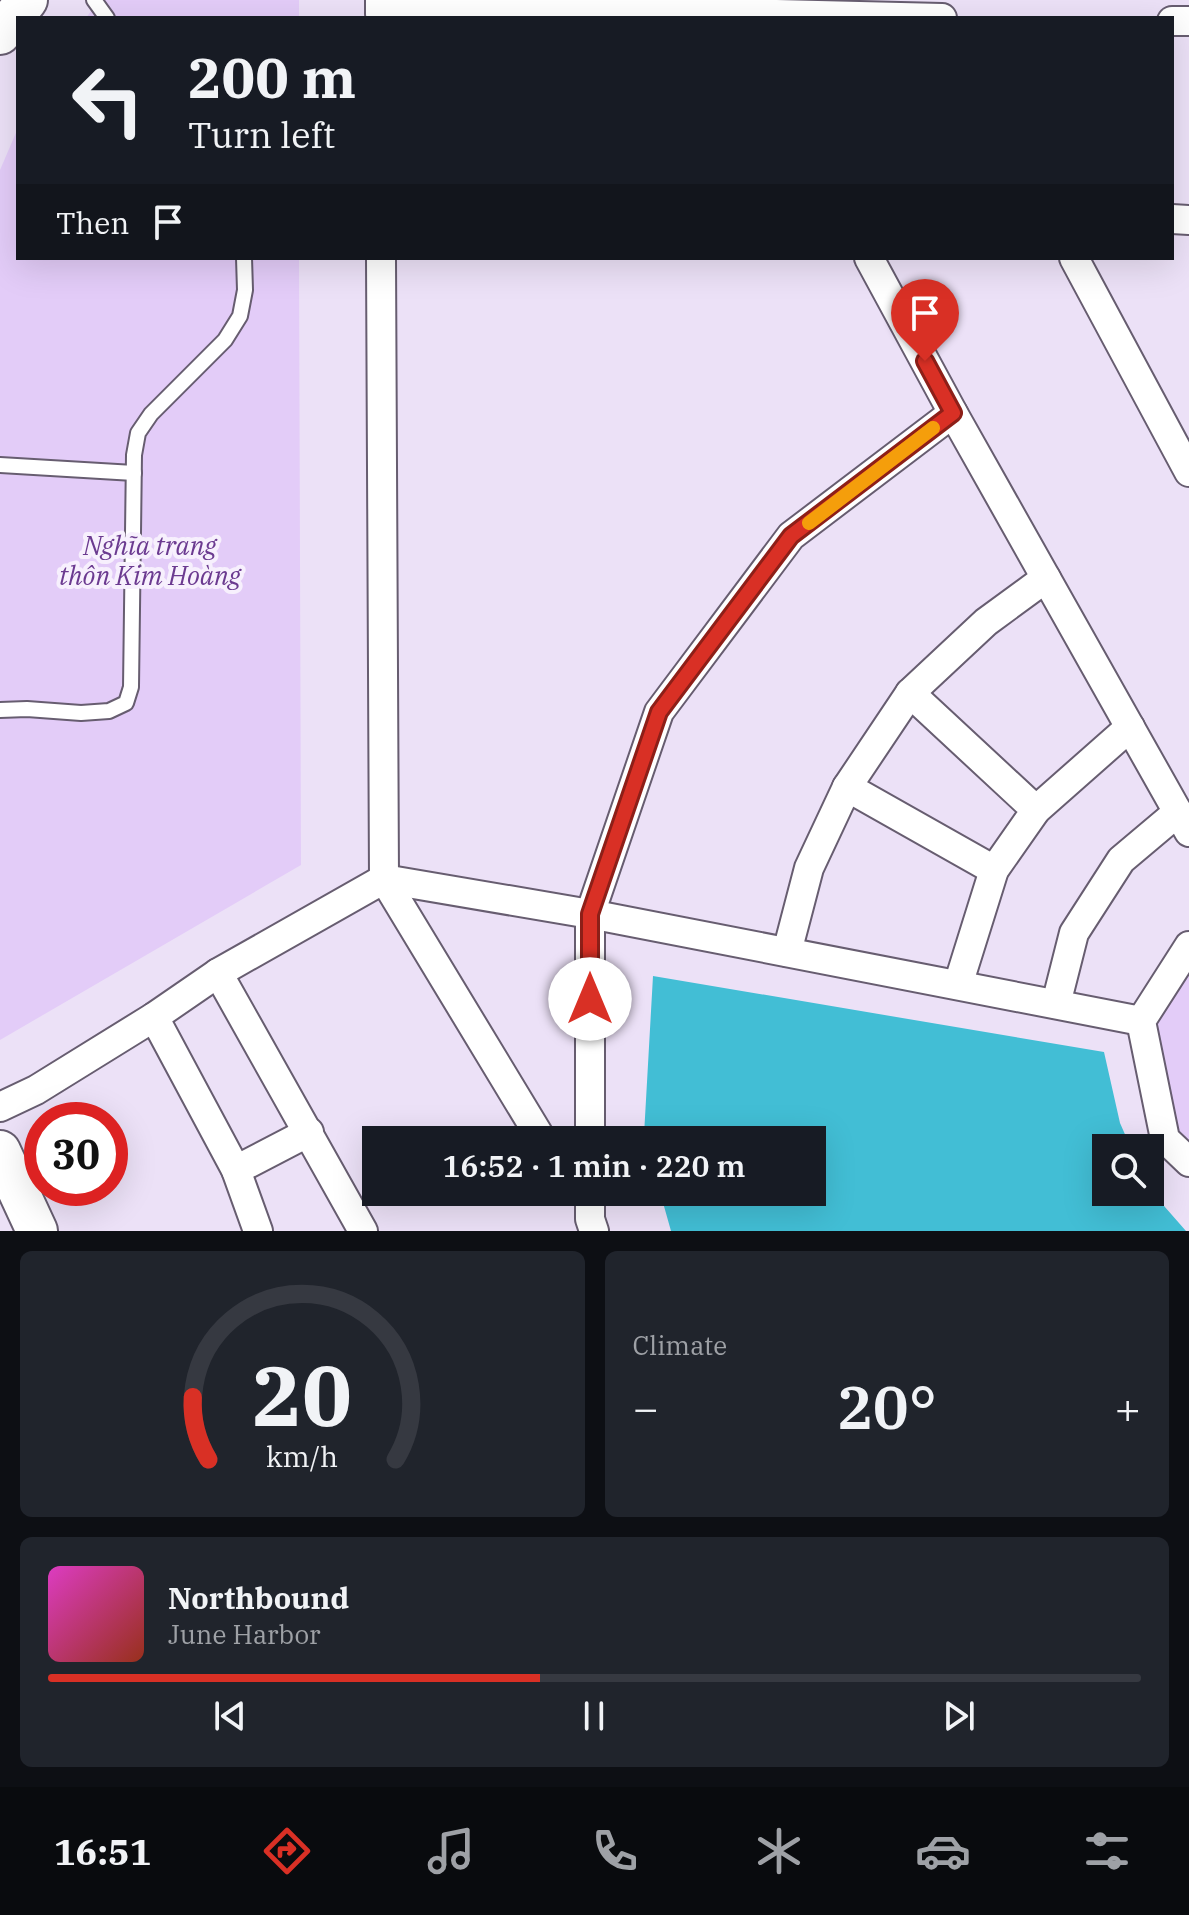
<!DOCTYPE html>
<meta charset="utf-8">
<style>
body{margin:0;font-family:"IBM Plex Serif",serif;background:#20242c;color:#f1f3f6;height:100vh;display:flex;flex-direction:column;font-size:30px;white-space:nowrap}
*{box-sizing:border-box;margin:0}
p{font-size:26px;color:#9ea1a6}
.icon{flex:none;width:44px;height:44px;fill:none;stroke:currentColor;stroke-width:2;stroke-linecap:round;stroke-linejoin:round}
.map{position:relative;height:1231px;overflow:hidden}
.drawer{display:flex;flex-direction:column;gap:20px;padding:20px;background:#0d0f14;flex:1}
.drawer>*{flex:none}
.guide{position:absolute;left:16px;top:16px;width:1158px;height:244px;border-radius:0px;box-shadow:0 8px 32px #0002;background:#171b24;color:#f1f3f6;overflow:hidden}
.buttons{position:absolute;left:1092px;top:1134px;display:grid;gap:16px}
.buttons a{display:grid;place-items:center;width:72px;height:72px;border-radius:0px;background:#171b24;box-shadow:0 8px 32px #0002;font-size:40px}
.speed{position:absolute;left:24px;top:1102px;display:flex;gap:16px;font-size:40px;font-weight:700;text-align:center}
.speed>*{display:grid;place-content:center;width:104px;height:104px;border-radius:50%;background:#171b24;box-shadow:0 8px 32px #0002;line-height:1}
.speed .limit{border:12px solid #d22;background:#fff;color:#111}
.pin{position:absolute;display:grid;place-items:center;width:68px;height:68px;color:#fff;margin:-82px -34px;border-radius:50% 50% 50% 0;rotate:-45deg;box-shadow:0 0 8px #0007}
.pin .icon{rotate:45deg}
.me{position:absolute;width:88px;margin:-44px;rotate:0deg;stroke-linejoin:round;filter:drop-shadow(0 0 6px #0008)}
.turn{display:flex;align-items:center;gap:28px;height:168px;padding:0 40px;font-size:36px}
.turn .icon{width:104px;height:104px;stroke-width:2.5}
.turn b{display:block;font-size:56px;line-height:68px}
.then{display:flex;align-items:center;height:76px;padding:0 40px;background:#0003;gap:16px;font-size:30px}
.big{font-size:60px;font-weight:600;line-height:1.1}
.drawer .tile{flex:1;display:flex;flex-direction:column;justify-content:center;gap:12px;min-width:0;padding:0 28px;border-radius:12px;background:#20242c}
.drawer .dial{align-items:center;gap:0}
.dial svg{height:208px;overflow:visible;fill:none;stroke:#363941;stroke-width:7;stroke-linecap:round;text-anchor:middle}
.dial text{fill:#f1f3f6;stroke:none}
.song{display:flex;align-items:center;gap:24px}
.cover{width:96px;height:96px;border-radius:12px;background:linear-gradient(135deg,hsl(310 70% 55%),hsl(10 70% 35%))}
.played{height:8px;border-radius:4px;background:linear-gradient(90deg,#d93025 45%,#363941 45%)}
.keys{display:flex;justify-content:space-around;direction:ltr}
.heat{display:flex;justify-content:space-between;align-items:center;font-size:44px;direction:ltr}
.drawer .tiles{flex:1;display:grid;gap:20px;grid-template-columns:1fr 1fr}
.tile:last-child{grid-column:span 2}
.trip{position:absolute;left:362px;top:1126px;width:464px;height:80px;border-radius:0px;background:#171b24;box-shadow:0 8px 32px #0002;font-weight:600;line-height:80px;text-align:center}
.tab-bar{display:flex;height:128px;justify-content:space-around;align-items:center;background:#090b0e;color:#9ea1a6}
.tab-bar .icon{width:56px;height:56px}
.tab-bar .current{color:#d93025}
.tab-bar b{font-size:36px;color:#f1f3f6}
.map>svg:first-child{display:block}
.green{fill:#e3ccf8}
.water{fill:#42bed5}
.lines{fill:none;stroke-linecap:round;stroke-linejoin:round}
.lane-casing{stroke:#675d70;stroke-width:18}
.street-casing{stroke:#675d70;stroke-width:32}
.secondary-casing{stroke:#675d70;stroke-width:44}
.lane{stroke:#fff;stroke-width:14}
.street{stroke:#fff;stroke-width:28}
.secondary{stroke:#fff;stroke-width:40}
.route-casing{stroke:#8d1f18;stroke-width:20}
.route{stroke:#d93025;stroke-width:14}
.slow{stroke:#f59e0b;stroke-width:14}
.labels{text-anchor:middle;stroke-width:8;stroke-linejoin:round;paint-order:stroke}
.park-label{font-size:26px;font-style:italic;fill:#6b3a90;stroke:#f7f0fd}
</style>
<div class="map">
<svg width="1189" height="1231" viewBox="0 0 1189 1231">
<rect width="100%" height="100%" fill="#ece1f7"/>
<g class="green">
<polygon points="99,0 299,0 299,18 86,18"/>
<polygon points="18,128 18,258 299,258 301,865 0,1040 0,170"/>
<polygon points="1189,946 1189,1162 1165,1139 1141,1021"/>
</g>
<polygon class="water" points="653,976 1104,1052 1120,1123 1131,1148 1106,1148 1106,1192 1150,1192 1150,1190 1186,1231 671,1231 660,1192 812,1192 812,1140 646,1140 644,1135"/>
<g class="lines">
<g class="lane-casing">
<g id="lane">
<polyline points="94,0 107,18"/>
<polyline points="0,465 134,473"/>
<polyline points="0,710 27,709 81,713 109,711 126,703 131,687 134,455 138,433 151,414 225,340 240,316 245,290 244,258"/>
</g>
</g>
<g class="street-casing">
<g id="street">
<polyline points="380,0 380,14 735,13 942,18"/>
<polyline points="1172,21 1189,21"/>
<polyline points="1172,219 1189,220"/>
<polyline points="381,258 384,879 542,1140"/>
<polyline points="869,258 953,413 1189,832"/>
<polyline points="1074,258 1189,472"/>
<polyline points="910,693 1036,810"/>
<polyline points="847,787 994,870"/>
<polyline points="1189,946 1141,1021 1165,1139 1189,1162"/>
<polyline points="787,952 809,868 847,787 910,693 986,622 1046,578"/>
<polyline points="218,973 363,1231"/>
<polyline points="958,985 994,870 1036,810 1130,727"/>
<polyline points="1056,1004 1074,933 1121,860 1178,812"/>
<polyline points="154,1017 236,1170 258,1231"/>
<polyline points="0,1107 36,1090 154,1017 218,973 384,879 590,914 1141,1021"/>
<polyline points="590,1140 590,914 659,712 791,536 953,413"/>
<polyline points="236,1170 309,1132"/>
<polyline points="590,1192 590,1219 594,1231"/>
</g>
</g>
<g class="secondary-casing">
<g id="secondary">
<polyline points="0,34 27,0"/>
<polyline points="0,1151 37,1231"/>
</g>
</g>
<use href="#lane" class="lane"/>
<use href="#street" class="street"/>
<use href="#secondary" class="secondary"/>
</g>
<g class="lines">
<g class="route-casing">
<polyline id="route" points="590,999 590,914 659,712 791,536 953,413 925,361"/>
</g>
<use href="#route" class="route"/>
<polyline class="slow" points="809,523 933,428"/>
</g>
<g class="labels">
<g class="park-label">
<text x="150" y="555">Nghĩa trang<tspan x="150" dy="30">thôn Kim Hoàng</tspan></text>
</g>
</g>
</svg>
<div class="buttons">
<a><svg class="icon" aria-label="search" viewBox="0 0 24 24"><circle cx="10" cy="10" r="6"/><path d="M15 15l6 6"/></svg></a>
</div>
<div class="speed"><div class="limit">30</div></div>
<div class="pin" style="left:925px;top:361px;background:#d93025"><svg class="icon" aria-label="arrive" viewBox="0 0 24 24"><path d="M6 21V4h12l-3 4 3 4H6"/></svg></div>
<svg class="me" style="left:590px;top:999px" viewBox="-20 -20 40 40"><circle r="19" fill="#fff"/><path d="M0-13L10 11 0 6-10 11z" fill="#d93025"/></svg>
<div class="trip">16:52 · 1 min · 220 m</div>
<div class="guide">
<div class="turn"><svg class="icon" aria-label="left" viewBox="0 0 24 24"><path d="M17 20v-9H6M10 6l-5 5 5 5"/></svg><div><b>200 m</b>Turn left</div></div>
<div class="then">Then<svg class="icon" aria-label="arrive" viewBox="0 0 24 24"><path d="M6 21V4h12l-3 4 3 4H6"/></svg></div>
</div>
</div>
<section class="drawer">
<div class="tiles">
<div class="tile dial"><svg viewBox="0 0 100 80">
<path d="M14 69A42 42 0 1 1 86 69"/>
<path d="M14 69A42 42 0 0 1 8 45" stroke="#d93025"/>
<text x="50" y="56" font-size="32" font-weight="700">20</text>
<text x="50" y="72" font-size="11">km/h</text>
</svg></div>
<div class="tile"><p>Climate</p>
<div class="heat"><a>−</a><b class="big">20°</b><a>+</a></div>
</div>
<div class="tile">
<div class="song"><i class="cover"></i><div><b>Northbound</b><p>June Harbor</p></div></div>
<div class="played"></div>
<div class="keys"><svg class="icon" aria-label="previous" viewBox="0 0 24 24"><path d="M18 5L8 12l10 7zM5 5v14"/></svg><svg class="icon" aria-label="pause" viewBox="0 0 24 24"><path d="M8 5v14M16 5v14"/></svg><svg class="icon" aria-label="next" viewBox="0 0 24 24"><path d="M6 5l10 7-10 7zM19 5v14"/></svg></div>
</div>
</div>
</section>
<nav class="tab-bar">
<b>16:51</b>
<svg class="icon current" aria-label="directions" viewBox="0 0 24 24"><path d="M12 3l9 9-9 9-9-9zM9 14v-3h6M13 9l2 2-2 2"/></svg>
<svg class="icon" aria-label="music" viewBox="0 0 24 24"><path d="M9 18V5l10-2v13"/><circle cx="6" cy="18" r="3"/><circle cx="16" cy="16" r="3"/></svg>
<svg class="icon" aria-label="phone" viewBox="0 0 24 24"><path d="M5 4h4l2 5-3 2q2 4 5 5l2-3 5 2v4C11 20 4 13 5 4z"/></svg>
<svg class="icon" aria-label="climate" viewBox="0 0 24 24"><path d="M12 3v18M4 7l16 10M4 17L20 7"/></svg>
<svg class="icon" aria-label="car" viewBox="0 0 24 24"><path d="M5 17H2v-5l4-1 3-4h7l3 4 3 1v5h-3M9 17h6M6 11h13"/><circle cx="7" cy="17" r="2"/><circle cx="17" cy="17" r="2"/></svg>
<svg class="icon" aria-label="filters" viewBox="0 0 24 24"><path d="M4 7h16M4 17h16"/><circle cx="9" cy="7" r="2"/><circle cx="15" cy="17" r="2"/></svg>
</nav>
